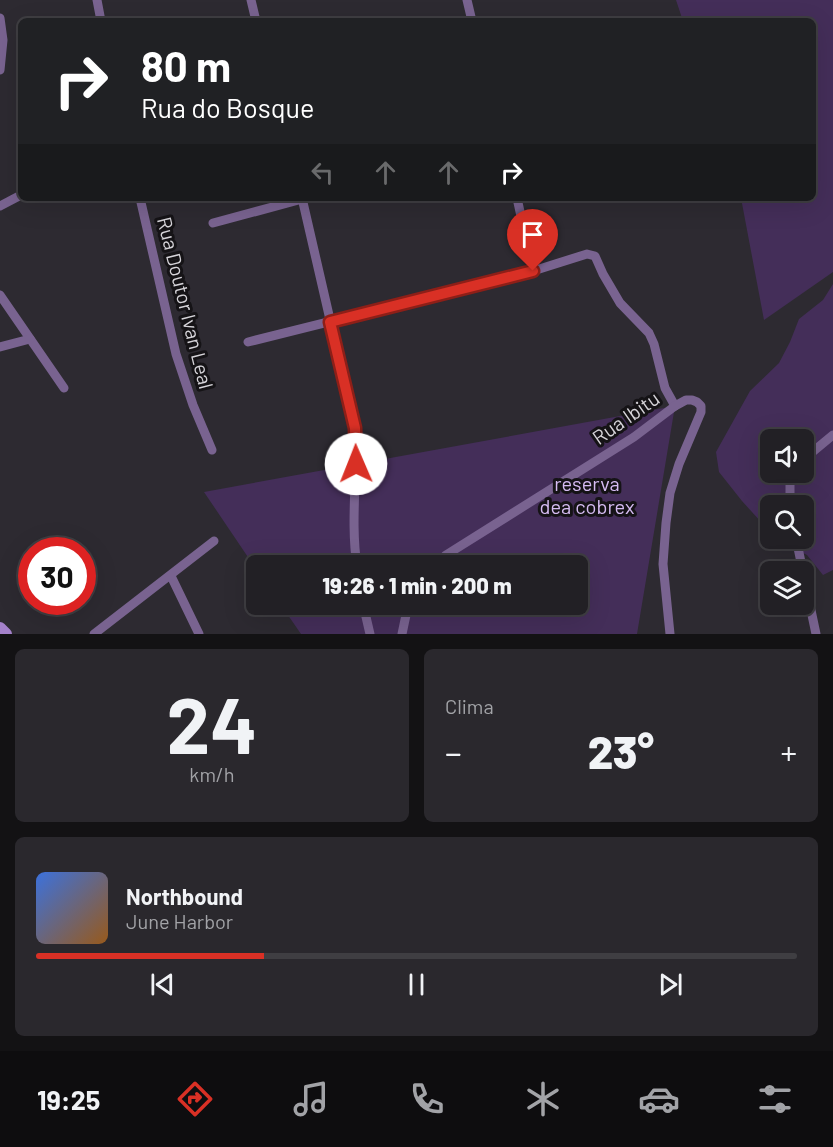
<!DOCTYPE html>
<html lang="pt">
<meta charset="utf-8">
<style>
body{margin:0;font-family:Barlow,sans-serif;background:#2a282d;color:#f1f3f6;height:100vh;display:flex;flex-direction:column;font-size:22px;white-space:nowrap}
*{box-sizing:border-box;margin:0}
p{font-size:20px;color:#a2a3a7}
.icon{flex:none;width:33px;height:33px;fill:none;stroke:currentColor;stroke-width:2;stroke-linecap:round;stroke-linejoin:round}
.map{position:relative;height:634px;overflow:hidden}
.details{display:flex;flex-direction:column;gap:15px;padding:15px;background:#131214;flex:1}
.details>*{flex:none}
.guide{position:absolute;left:18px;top:18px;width:798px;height:183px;border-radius:9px;box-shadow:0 6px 24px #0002,0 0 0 2px #3f3e42;background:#202124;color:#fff;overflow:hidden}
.tools{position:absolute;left:760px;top:429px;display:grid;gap:12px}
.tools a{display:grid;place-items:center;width:54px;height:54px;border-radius:9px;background:#222025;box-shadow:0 6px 24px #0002,0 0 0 2px #3f3e42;font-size:30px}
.speed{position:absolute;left:18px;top:537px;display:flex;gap:12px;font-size:30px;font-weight:700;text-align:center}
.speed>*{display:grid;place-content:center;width:78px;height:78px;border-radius:50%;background:#222025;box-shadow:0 6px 24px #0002,0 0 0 2px #3f3e42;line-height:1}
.speed .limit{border:9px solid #d22;background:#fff;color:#111}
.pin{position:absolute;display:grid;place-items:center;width:51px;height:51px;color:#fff;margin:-62px -26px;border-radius:50% 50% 50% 0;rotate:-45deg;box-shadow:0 0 6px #0007}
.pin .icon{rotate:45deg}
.me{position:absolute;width:66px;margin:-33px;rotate:359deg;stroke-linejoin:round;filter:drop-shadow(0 0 4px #0008)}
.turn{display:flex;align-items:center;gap:21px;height:126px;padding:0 24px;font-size:27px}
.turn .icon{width:78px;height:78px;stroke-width:2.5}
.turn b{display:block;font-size:42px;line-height:51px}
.lanes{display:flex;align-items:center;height:57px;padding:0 24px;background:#0003;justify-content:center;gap:30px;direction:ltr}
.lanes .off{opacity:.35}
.big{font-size:45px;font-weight:800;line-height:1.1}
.details .tile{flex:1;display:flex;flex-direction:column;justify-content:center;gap:9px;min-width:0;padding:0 21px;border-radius:9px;background:#2a282d}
.details .dial{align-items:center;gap:0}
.dial b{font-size:78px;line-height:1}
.song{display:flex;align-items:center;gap:18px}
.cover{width:72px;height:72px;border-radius:9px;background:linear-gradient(135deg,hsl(220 70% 55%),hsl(30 70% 35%))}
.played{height:6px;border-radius:3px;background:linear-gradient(90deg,#d93025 30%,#3f3e42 30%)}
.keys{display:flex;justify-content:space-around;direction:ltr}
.heat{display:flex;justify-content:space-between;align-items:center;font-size:33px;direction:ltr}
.details .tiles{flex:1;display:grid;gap:15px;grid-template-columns:1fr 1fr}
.tile:last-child{grid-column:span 2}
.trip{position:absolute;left:246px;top:555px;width:342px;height:60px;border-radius:9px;background:#222025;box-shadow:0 6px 24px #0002,0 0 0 2px #3f3e42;font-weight:800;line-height:60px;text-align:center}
.menu{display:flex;height:96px;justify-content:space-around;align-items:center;background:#0e0d0f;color:#a2a3a7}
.menu .icon{width:42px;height:42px}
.menu .selected{color:#d93025}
.menu b{font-size:27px;color:#f1f3f6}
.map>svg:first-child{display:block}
.green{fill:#442e59;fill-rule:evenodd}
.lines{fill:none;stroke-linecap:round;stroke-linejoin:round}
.street{stroke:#796390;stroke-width:9}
.secondary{stroke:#a481ca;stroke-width:12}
.route-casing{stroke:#8d1f18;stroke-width:15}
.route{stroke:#d93025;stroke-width:10}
.labels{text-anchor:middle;stroke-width:6;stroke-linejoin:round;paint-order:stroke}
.street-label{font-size:20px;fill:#d6d4d9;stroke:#151316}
.park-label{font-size:20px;fill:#d6bcf3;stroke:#151316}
</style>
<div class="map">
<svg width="833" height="634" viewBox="0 0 833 634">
<rect width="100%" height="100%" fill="#2d2a31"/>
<g class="green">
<polygon points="676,0 833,0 833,272 764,320 741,198 813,198 813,21 683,21"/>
<path d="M833 284V570L823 575 807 555 776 539 804 538V506H771V533L742 501 719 472 716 452 750 391 779 363 790 342 799 319 823 300ZM771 440H804V472H771Z"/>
<polygon points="675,406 637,634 301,634 281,605 578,604 578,566 256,566 256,569 204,492"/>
</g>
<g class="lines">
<g class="street">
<polyline points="97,0 101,21"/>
<polyline points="251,0 256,21"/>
<polyline points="467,0 472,21"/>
<polyline points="0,18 3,40 0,70"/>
<polyline points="140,198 176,354 193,405 212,450"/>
<path d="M302 198 355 428C358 474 350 520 357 566"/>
<polyline points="517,198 533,271"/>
<polyline points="0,206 21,195"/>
<polyline points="213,223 306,198"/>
<polyline points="0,295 64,388"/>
<polyline points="248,342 533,271 587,254 595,256 603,274 620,303 649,333 654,344 665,388 675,406"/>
<polyline points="0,347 30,339"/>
<polyline points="804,459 833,435"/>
<polyline points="790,506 790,484 794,472"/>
<polyline points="796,538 803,572"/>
<polyline points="435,566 446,555 634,437 675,406 686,400 692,400 697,402 701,406 701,412 679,464 670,493 666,523 663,564 670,634"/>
<polyline points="171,576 199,634"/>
<polyline points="804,577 816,634"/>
<polyline points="363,604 370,634"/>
<polyline points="94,634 214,541"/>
<polyline points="402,634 406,615 410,604"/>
</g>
<polyline class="secondary" points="0,628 6,634"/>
</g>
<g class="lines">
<g class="route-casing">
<polyline id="route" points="356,464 355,428 330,322 533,271"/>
</g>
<use href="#route" class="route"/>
</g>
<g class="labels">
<g class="street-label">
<text transform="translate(185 303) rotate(76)" y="7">Rua Doutor Ivan Leal</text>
<text transform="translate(626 418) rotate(-35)" y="7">Rua Ibitu</text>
</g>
<g class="park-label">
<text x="587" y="491">reserva<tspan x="587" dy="23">dea cobrex</tspan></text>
</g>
</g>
</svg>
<div class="tools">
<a><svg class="icon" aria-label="sound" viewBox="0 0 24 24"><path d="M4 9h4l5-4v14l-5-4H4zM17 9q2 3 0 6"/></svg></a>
<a><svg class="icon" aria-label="search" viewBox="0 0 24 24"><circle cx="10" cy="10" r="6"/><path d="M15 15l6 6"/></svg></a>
<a><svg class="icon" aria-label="layers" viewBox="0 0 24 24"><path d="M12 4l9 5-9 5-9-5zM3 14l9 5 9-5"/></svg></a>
</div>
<div class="speed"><div class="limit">30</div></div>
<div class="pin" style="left:533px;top:271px;background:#d93025"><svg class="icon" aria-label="arrive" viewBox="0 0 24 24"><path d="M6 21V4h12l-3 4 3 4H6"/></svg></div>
<svg class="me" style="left:356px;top:464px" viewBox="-20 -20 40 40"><circle r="19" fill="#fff"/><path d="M0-13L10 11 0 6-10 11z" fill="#d93025"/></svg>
<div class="trip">19:26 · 1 min · 200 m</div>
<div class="guide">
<div class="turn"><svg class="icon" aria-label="right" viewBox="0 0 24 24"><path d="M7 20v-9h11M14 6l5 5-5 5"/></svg><div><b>80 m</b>Rua do Bosque</div></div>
<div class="lanes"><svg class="icon off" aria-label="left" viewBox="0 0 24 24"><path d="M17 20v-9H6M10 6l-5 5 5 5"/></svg><svg class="icon off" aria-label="ahead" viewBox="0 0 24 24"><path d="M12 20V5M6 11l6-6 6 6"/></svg><svg class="icon off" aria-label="ahead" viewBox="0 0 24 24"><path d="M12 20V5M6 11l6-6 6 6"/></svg><svg class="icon" aria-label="right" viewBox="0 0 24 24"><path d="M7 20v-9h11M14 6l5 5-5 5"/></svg></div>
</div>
</div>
<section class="details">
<div class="tiles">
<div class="tile dial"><b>24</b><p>km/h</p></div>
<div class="tile"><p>Clima</p>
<div class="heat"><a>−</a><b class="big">23°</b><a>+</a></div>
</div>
<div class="tile">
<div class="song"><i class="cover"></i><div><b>Northbound</b><p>June Harbor</p></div></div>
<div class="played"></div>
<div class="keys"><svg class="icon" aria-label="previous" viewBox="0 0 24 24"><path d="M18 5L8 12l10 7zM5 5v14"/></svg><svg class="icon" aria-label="pause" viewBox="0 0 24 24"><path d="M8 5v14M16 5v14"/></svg><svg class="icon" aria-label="next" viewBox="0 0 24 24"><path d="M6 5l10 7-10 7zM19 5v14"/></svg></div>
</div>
</div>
</section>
<nav class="menu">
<b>19:25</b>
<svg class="icon selected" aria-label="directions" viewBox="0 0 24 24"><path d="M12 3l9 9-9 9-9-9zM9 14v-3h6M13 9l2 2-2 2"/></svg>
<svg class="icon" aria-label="music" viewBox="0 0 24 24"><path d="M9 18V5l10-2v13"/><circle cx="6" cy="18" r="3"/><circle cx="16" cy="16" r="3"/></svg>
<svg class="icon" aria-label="phone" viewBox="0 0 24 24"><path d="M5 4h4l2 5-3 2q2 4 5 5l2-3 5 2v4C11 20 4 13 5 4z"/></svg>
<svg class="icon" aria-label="climate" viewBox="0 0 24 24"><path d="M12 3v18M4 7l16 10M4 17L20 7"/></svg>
<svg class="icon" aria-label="car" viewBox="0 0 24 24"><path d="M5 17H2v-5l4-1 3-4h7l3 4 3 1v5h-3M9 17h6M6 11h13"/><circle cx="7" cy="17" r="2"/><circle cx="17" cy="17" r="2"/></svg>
<svg class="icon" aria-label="filters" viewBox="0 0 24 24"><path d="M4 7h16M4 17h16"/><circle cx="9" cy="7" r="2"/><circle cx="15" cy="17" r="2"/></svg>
</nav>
